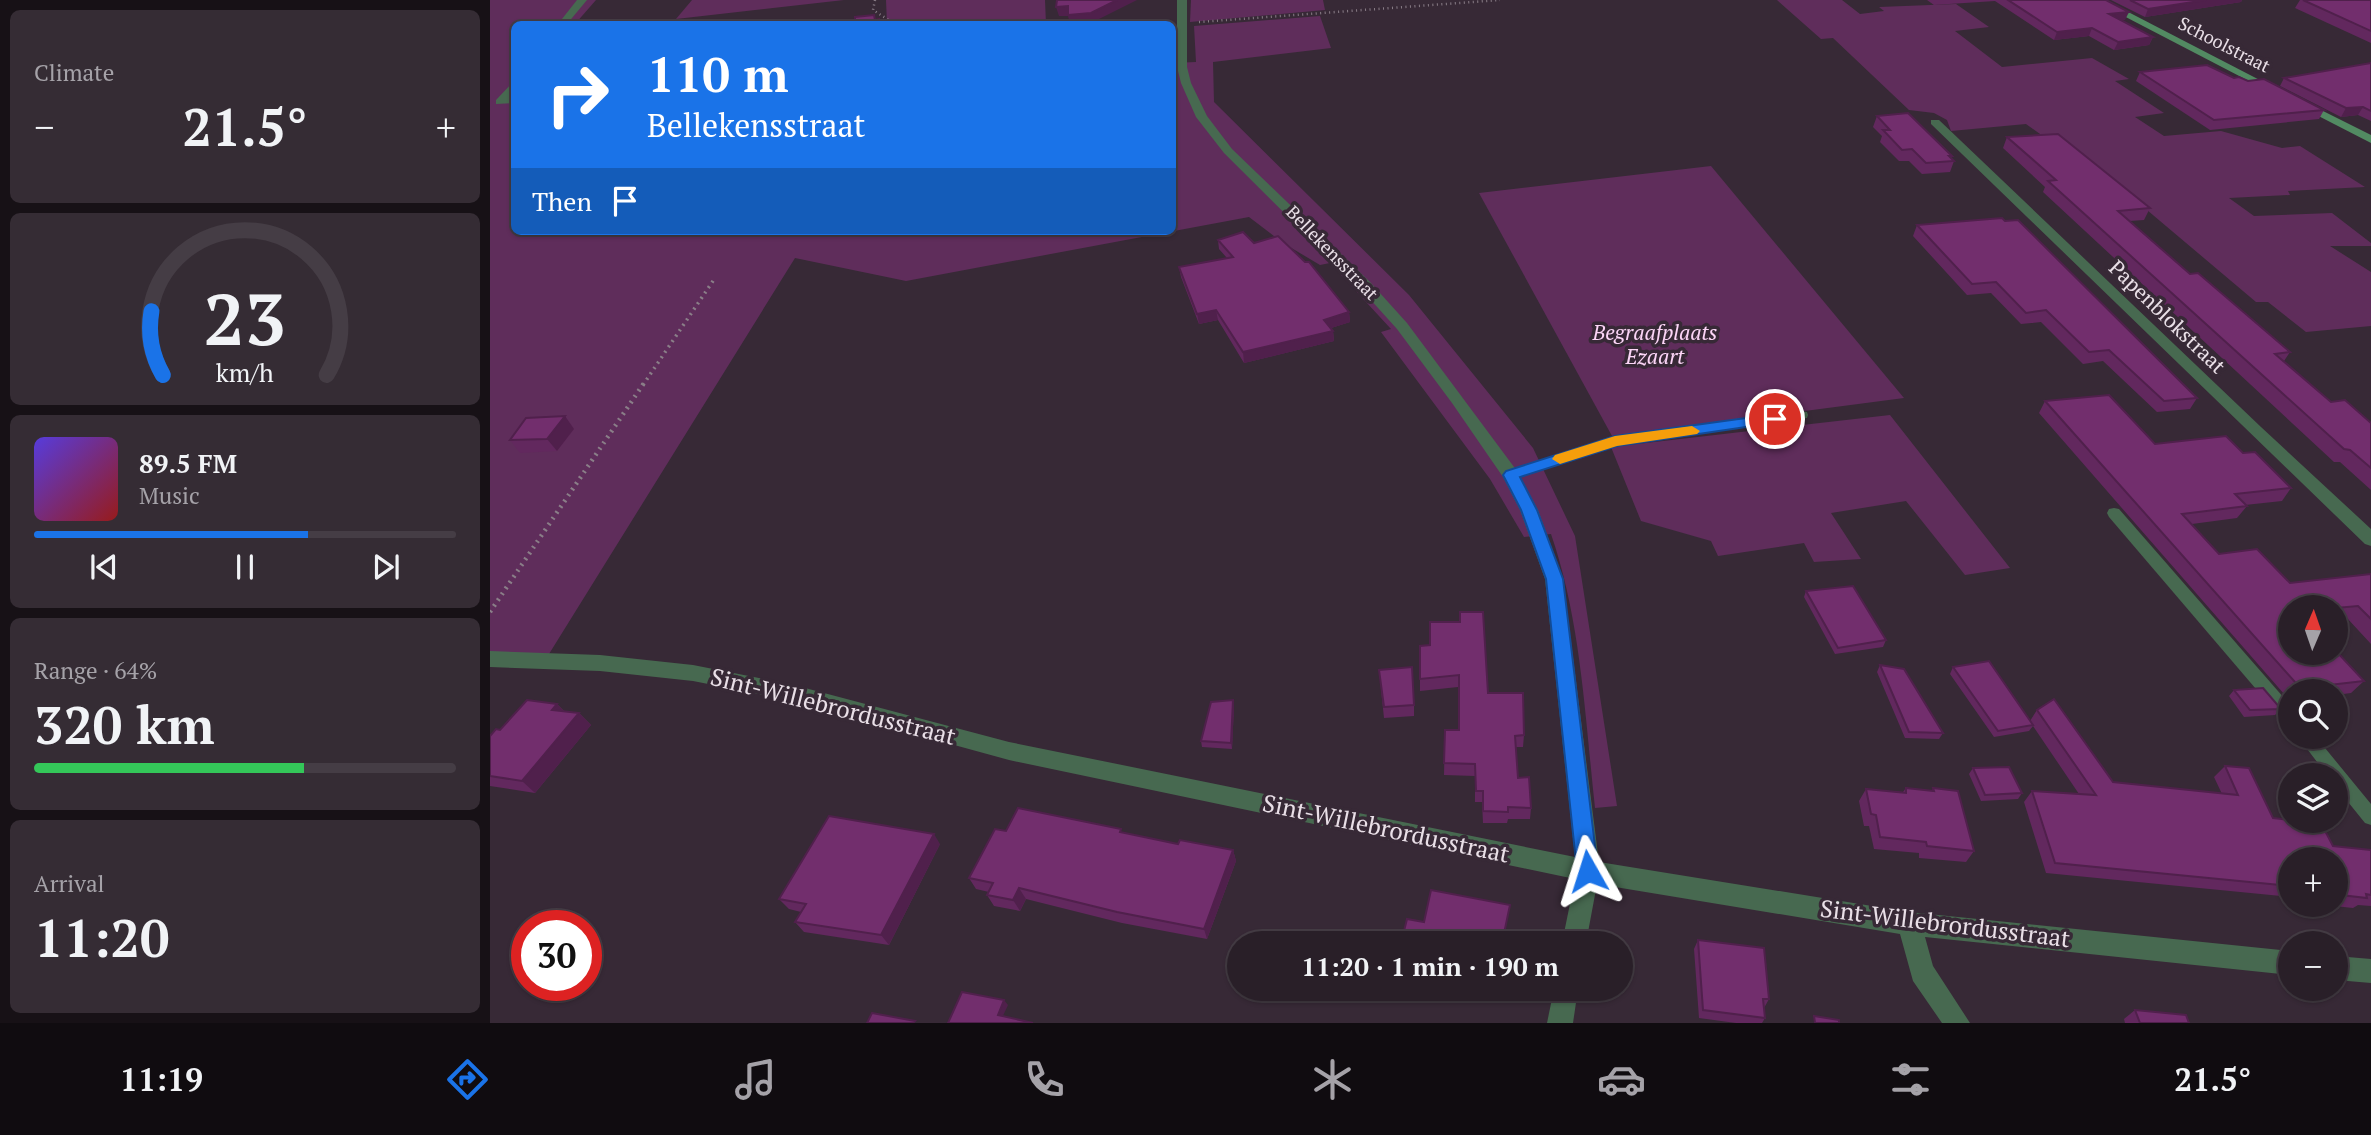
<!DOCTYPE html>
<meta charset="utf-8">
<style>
body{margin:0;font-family:"PT Serif",serif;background:#352c34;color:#f1f3f6;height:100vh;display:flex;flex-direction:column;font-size:26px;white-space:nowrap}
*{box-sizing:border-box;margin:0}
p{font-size:23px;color:#a5a2a8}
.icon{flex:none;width:38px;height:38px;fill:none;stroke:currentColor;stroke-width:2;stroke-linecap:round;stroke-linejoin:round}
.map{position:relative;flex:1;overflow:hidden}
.side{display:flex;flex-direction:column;gap:10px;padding:10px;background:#171116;width:490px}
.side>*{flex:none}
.banner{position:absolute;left:21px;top:21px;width:665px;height:214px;border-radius:10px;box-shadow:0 2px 5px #0004,0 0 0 2px #453d45;background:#1a73e8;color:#fff;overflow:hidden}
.needle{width:46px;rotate:2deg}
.buttons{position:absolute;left:1788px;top:595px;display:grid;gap:14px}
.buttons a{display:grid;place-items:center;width:70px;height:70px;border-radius:50%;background:#291f28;box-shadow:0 2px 5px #0004,0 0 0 2px #453d45;font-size:35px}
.speed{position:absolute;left:21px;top:910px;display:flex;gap:14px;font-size:35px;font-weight:700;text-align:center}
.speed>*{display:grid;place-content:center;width:91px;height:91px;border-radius:50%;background:#291f28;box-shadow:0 2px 5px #0004,0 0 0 2px #453d45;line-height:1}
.speed .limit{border:10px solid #d22;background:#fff;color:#111}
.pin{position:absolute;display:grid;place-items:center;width:60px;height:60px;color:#fff;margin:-30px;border:4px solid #fff;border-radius:50%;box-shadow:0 2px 7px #0007}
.me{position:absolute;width:77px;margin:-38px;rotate:354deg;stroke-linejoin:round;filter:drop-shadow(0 0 5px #0008)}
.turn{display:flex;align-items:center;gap:24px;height:147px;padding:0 21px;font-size:32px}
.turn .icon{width:91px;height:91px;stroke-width:2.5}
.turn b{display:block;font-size:49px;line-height:60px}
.then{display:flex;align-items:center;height:66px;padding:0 21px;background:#0003;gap:14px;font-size:26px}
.big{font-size:52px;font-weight:800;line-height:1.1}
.side .tile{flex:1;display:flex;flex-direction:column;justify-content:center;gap:10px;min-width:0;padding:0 24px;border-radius:10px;background:#352c34}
.side .dial{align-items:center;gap:0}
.dial svg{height:182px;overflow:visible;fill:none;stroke:#453d45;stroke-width:7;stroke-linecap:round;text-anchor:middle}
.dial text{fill:#f1f3f6;stroke:none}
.song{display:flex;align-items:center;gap:21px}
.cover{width:84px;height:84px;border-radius:10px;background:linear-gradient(135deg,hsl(250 70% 55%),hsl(0 70% 35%))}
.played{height:7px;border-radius:4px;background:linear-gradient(90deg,#1a73e8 65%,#453d45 65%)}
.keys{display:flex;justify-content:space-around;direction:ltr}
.heat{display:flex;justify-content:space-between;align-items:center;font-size:38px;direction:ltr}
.charge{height:10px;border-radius:5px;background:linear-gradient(90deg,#34c759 64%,#453d45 0)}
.trip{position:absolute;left:737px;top:931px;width:406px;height:70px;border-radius:35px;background:#291f28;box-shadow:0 2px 5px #0004,0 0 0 2px #453d45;font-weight:800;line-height:70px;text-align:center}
.tabs{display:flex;height:112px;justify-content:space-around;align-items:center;background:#100c10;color:#a5a2a8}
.tabs .icon{width:49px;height:49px}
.tabs .selected{color:#1a73e8}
.tabs b{font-size:32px;color:#f1f3f6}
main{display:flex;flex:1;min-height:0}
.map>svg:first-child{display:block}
.green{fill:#5f2d5b}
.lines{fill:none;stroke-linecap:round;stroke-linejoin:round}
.path-far2{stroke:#8a7e88;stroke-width:2.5;stroke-dasharray:1 3.5;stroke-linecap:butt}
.path-far1{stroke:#8a7e88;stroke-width:3.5;stroke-dasharray:2 4.5;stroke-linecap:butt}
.path{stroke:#8a7e88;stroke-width:4.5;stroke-dasharray:2 5;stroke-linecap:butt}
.lane{fill:#476950;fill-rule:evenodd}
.street{fill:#476950;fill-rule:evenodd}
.secondary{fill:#528a62;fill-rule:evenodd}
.wall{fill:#62285e}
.shaded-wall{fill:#50204c}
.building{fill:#722e6d;stroke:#50204c;stroke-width:2}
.route{fill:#1a73e8;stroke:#114b97;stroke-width:2}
.slow{fill:#f59e0b}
.labels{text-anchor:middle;stroke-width:7;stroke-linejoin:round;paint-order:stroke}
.far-street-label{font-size:18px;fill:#e9dfe7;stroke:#372936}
.street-label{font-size:21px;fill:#e9dfe7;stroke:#372936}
.park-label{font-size:21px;font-style:italic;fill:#fcd5f7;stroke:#372936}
.near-street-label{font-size:24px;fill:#e9dfe7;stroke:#372936}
</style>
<main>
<section class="side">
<div class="tile"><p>Climate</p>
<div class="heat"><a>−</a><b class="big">21.5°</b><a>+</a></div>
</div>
<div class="tile dial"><svg viewBox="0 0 100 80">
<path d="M14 69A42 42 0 1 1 86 69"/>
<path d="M14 69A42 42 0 0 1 9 41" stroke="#1a73e8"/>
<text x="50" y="56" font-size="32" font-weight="700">23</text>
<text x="50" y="72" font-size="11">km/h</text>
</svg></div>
<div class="tile">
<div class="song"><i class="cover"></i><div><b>89.5 FM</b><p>Music</p></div></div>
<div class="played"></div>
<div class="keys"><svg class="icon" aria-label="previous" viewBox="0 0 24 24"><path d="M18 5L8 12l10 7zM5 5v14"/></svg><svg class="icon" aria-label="pause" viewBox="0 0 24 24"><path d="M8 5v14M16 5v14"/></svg><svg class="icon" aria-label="next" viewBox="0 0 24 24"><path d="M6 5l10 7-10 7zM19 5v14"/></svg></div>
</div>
<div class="tile"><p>Range · 64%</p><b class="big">320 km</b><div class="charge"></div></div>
<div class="tile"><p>Arrival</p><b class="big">11:20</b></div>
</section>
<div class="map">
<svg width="1881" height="1023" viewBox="0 0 1881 1023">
<rect width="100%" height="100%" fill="#372936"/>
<g class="green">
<path d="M0 0H106L85 24H24V231H682L683 63 706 62 704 26 830 16 841 48 723 62 724 102 919 295 1043 448 1085 536 1127 806 1105 808C1095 717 1091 621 1061 534L1034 537 1000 479 891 332 901 329 840 263 830 265 793 243 759 217 416 281 305 258 59 654 0 653Z"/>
<polygon points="202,0 354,0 186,19"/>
<polygon points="396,0 555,0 556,24 397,24"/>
<polygon points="701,0 833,0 835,10 700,22"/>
<polygon points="1287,0 1352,0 1370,14 1394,11 1389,7 1466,4 1499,27 1465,31 1512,67 1602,58 1639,79 1625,81 1674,113 1645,117 1674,136 1731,131 1792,148 1810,146 1875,187 1798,191 1800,195 1739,198 1764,216 1842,213 1881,243 1881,246 1840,246 1881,272 1881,326 1816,332 1778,302 1766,302 1657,210 1536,124 1461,131 1457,120 1444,113 1419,110 1343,38 1331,39"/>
<polygon points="1221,166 1414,398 1122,436 989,193"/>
<polygon points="1400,415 1520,568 1475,575 1416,501 1341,513 1371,559 1324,562 1314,543 1228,556 1221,541 1151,521 1121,447"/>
</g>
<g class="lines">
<g class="path-far2">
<polyline points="385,0 383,10 405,24"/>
<polyline points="709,22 1010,0"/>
</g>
<polyline class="path-far1" points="153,385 225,278"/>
<polyline class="path" points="0,612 154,383"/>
<g class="lane">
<polygon points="1312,411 1317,412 1318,415 1317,418 1126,445 1021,480 1014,475 1016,472 1125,437"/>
<polygon points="1624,508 1629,509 1801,706 1801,725 1795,723 1619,517 1617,513 1619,509"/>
<polygon points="1808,737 1826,737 1881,804 1881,825 1875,823 1846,787 1846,775 1837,775"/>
</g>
<g class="street">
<polygon points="87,0 97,0 77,24 68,24"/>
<polygon points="687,0 697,0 697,67 701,83 717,116 742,149 880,282 917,323 1027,471 1048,510 1073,579 1109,862 1419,912 1801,951 1801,975 1435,937 1443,966 1480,1023 1452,1023 1423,981 1410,934 1107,884 1096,943 1072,943 1085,879 519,760 300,700 203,681 110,671 0,667 0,651 110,655 203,665 300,684 519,742 1085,857 1055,579 1030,510 1013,477 962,403 907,329 870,288 734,153 706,117 691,83 687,67"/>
<polygon points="24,81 24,90 19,97 24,97 24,103 6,104 6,100"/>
<polygon points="1441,120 1449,120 1771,427 1881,529 1881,546 1875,544 1441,124"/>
<polygon points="1846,956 1881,959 1881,983 1846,980"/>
<polygon points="1064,989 1088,989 1083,1023 1057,1023"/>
</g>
<g class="secondary">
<polygon points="1603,0 1615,0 1789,90 1780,92"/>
<polygon points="1813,101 1881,135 1881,143 1809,106 1808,104"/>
</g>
</g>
<g class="wall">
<polygon points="1437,0 1616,0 1635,20 1631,20 1663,37 1659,45 1624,50 1599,36 1564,40 1505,1 1444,5"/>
<polygon points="1621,0 1752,0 1751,2 1655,17"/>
<polygon points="1810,0 1881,0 1881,43 1805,8"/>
<polygon points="1881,63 1881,121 1868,115 1851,117 1790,86 1794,78"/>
<polygon points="1650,72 1758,81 1834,110 1829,119 1720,130 1646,81"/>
<polygon points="1387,116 1462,156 1461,157 1464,161 1460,172 1432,174 1419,161 1409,161 1390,142 1392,136 1383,127"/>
<polygon points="1517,137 1660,208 1654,220 1640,221 1700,274 1800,352 1794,361 1841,402 1881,423 1881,490 1850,462 1844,462 1553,192 1555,187 1513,148"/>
<polygon points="1427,225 1707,398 1700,409 1667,412 1613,361 1593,364 1551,322 1531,324 1501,293 1477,295 1423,236"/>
<polygon points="728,240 764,243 859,312 860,322 841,328 843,331 844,341 754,363 728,320 709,324 691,277 689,267 737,258 729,249"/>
<polygon points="1555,401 1665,444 1753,453 1801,488 1792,501 1755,505 1757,506 1747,518 1702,524 1729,554 1800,583 1881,574 1881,644 1857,618 1846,619 1846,607 1801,607 1874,681 1861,693 1846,695 1846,691 1801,691 1801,702 1549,413"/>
<polygon points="75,416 84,429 67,451 30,453 20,440"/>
<polygon points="1316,591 1396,640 1393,647 1345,654 1314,597"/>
<polygon points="930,646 998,693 1034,735 1033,747 1026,747 1028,778 1041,808 1040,819 1018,819 1017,823 993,823 992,802 985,802 985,776 954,775 955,730 969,730 968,687 930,691"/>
<polygon points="1390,665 1453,733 1449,739 1415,738 1387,672"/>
<polygon points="1463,667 1540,721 1547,710 1623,782 1732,794 1724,777 1735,766 1783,818 1843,846 1881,850 1881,906 1868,905 1863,908 1844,906 1839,910 1810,906 1809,905 1846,905 1846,859 1801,859 1801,901 1794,901 1791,896 1556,873 1534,802 1542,791 1589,794 1543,726 1539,731 1504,737 1460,674"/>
<polygon points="889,670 924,705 924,716 894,718"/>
<polygon points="1744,690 1791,709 1785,715 1754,717 1739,696"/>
<polygon points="67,704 74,711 89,713 101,725 45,793 0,786 0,736 10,730"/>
<polygon points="744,706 742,749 712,747 711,741"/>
<polygon points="1483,768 1532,793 1528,799 1491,801 1479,774"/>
<polygon points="1416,788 1442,791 1443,788 1484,851 1476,862 1429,858 1429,853 1384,849 1379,826 1374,826 1369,801 1376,789 1413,792"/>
<polygon points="516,831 632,833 688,844 743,850 746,861 717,939 632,923 536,899 530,911 504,906 497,895 499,892 486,889 479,878"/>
<polygon points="450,844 399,945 314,932 305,922 311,912 299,909 289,899"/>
<polygon points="1208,940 1279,999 1274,1008 1275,1018 1272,1023 1246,1023 1209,1018 1204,949"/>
<polygon points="980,989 1004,989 1003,993"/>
<polygon points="1645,1010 1699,1023 1635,1023 1634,1019"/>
</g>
<g class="shaded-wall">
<polygon points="627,0 647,0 603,22 580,24 578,16 569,16 566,7"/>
<polygon points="1716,0 1752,0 1751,2 1655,17 1658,9"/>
<polygon points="1639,12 1635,20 1616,22 1619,14"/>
<polygon points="1602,28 1599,36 1564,40 1567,32"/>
<polygon points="1663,37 1659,45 1624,50 1628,42"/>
<polygon points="1873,107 1868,115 1851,117 1856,108"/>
<polygon points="726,310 728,320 709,324 707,314"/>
<polygon points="859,312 860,322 835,330 834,320"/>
<polygon points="843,331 844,341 754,363 753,352"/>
<polygon points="75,416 84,429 67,451 57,439"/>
<polygon points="743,700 744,706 742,749 741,743"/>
<polygon points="67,704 79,716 62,710"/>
<polygon points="89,713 101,725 45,793 32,781"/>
<polygon points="444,834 450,844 399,945 391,935"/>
<polygon points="743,850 746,861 717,939 714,929"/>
<polygon points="529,888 536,899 530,911 523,900"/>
<polygon points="514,1000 518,1005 511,1020 508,1015"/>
</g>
<g class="building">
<polygon points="567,0 627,0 601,13 578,15 578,6 566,7"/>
<polygon points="1518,0 1616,0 1639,12 1619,14 1663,37 1628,42 1602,28 1567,32"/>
<polygon points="1640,0 1716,0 1658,9"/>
<polygon points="1813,0 1881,0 1881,31"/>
<polygon points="384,15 385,20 389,19 389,24 365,24 365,17"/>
<polygon points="216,22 215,24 192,24"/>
<polygon points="1881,63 1881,111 1873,107 1856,108 1794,78"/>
<polygon points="1717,65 1744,78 1749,77 1758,81 1774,79 1834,110 1724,120 1650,72"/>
<polygon points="1418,113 1462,156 1459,156 1464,161 1436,163 1422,149 1412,150 1393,130 1400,130 1387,116"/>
<polygon points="1568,134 1660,208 1628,211 1700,274 1708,273 1800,352 1785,354 1841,402 1855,400 1881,423 1881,468 1860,450 1854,449 1558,181 1566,180 1517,137"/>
<polygon points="1512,218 1515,221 1528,220 1707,398 1674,401 1619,350 1599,352 1556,310 1536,313 1506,282 1482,284 1427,225"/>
<polygon points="753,232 764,243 788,236 815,262 819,262 859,312 834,320 843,331 753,352 726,310 707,314 689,267 743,257 728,240"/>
<polygon points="1619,395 1665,444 1736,436 1753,453 1765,452 1801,488 1745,494 1757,506 1692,514 1729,554 1767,549 1800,583 1881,574 1881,619 1868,606 1846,608 1846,607 1801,607 1801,653 1846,653 1846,651 1874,681 1839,685 1844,690 1813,691 1555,401"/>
<polygon points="75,416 57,439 20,440 36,418"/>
<polygon points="1363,586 1396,640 1348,648 1316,591"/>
<polygon points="970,612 993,612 998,693 1033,693 1034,735 1025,736 1028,778 1039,777 1041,808 1018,807 1018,812 993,811 993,791 986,791 985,764 954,763 955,730 969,730 969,675 930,679 930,646 940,645 940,622 970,622"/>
<polygon points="1499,661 1543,725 1508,731 1463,667"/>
<polygon points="1390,665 1414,669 1453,733 1419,732"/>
<polygon points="922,667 924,705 894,707 889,670"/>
<polygon points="1773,688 1791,709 1760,710 1744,690"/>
<polygon points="1564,699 1623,782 1748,795 1735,766 1759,768 1783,818 1801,820 1801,821 1831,823 1843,846 1881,850 1881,895 1876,894 1877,898 1850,895 1852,900 1846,899 1846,859 1801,859 1801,886 1565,863 1542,791 1606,795 1547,710"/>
<polygon points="37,700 67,704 62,710 89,713 32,781 0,776 0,736 6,729 10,730"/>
<polygon points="743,700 741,743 711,741 721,702"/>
<polygon points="1519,767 1532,793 1495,795 1483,768"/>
<polygon points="1416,788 1444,791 1443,788 1468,791 1484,851 1437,846 1436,842 1390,837 1386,815 1381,814 1376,789 1416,793"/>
<polygon points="528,808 631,829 630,832 688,844 690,840 743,850 714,929 627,912 529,888 523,900 497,895 503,883 479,878 505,829 516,831"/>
<polygon points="339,816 444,834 391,935 305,922 316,904 289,899"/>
<polygon points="941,890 1020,905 1012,943 911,943 917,919 934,922"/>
<polygon points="1208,940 1274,948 1279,999 1273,999 1275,1018 1213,1010"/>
<polygon points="472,992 514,1000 508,1015 543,1023 458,1023"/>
<polygon points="1645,1010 1696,1015 1699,1023 1650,1023"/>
<polygon points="382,1013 425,1021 423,1023 377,1023"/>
<polygon points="1324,1016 1349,1020 1349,1023 1325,1023"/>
</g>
<polygon class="route" points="1285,414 1290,416 1292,419 1290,422 1127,446 1030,477 1047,510 1073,579 1108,871 1105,878 1098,881 1090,878 1087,871 1056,579 1031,510 1013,475 1016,471 1125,436"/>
<polygon class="slow" points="1202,426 1210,431 1207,434 1127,446 1070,464 1062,459 1065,455 1125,436"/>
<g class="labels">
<g class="far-street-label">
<text transform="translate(1734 45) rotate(27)" y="6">Schoolstraat</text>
<text transform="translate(842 253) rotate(46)" y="6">Bellekensstraat</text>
</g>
<g class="street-label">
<text transform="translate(1677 317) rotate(44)" y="7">Papenblokstraat</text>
</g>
<g class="park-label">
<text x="1165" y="340">Begraafplaats<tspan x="1165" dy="24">Ezaart</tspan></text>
</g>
<g class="near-street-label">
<text transform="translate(343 707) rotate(14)" y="8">Sint-Willebrordusstraat</text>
<text transform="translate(896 829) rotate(12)" y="8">Sint-Willebrordusstraat</text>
<text transform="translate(1455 924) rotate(7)" y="8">Sint-Willebrordusstraat</text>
</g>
</g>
</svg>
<div class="buttons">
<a><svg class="needle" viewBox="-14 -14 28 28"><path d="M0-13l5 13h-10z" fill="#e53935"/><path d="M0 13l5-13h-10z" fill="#a5a2a8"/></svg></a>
<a><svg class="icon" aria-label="search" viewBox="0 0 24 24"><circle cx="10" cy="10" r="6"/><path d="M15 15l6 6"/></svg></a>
<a><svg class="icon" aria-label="layers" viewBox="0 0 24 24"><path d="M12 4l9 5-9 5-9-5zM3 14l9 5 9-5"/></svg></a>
<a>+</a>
<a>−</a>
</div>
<div class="speed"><div class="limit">30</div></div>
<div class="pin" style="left:1285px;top:419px;background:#d93025"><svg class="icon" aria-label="arrive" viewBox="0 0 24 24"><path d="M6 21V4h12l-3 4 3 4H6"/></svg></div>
<svg class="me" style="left:1098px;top:871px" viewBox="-20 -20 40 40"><path d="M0-17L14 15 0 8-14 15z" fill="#1a73e8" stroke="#fff" stroke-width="4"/></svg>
<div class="trip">11:20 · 1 min · 190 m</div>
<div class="banner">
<div class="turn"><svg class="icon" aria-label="right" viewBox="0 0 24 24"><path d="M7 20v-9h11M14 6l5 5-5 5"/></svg><div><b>110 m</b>Bellekensstraat</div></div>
<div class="then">Then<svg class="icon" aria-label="arrive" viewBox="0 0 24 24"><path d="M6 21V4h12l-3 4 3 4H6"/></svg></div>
</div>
</div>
</main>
<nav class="tabs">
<b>11:19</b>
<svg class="icon selected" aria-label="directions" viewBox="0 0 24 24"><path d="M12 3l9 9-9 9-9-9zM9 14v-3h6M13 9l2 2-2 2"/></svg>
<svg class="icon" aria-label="music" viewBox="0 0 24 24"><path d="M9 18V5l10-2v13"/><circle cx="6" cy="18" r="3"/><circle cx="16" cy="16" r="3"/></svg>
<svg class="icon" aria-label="phone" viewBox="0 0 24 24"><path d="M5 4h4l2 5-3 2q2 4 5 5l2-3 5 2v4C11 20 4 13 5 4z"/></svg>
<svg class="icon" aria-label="climate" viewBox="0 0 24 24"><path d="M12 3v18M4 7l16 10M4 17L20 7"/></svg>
<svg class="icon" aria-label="car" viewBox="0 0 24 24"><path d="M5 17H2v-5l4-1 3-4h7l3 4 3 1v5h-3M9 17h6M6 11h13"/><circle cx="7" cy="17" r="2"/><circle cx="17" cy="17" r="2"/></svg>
<svg class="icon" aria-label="filters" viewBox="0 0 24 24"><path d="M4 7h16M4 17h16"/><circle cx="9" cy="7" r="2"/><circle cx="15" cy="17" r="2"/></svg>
<b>21.5°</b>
</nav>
